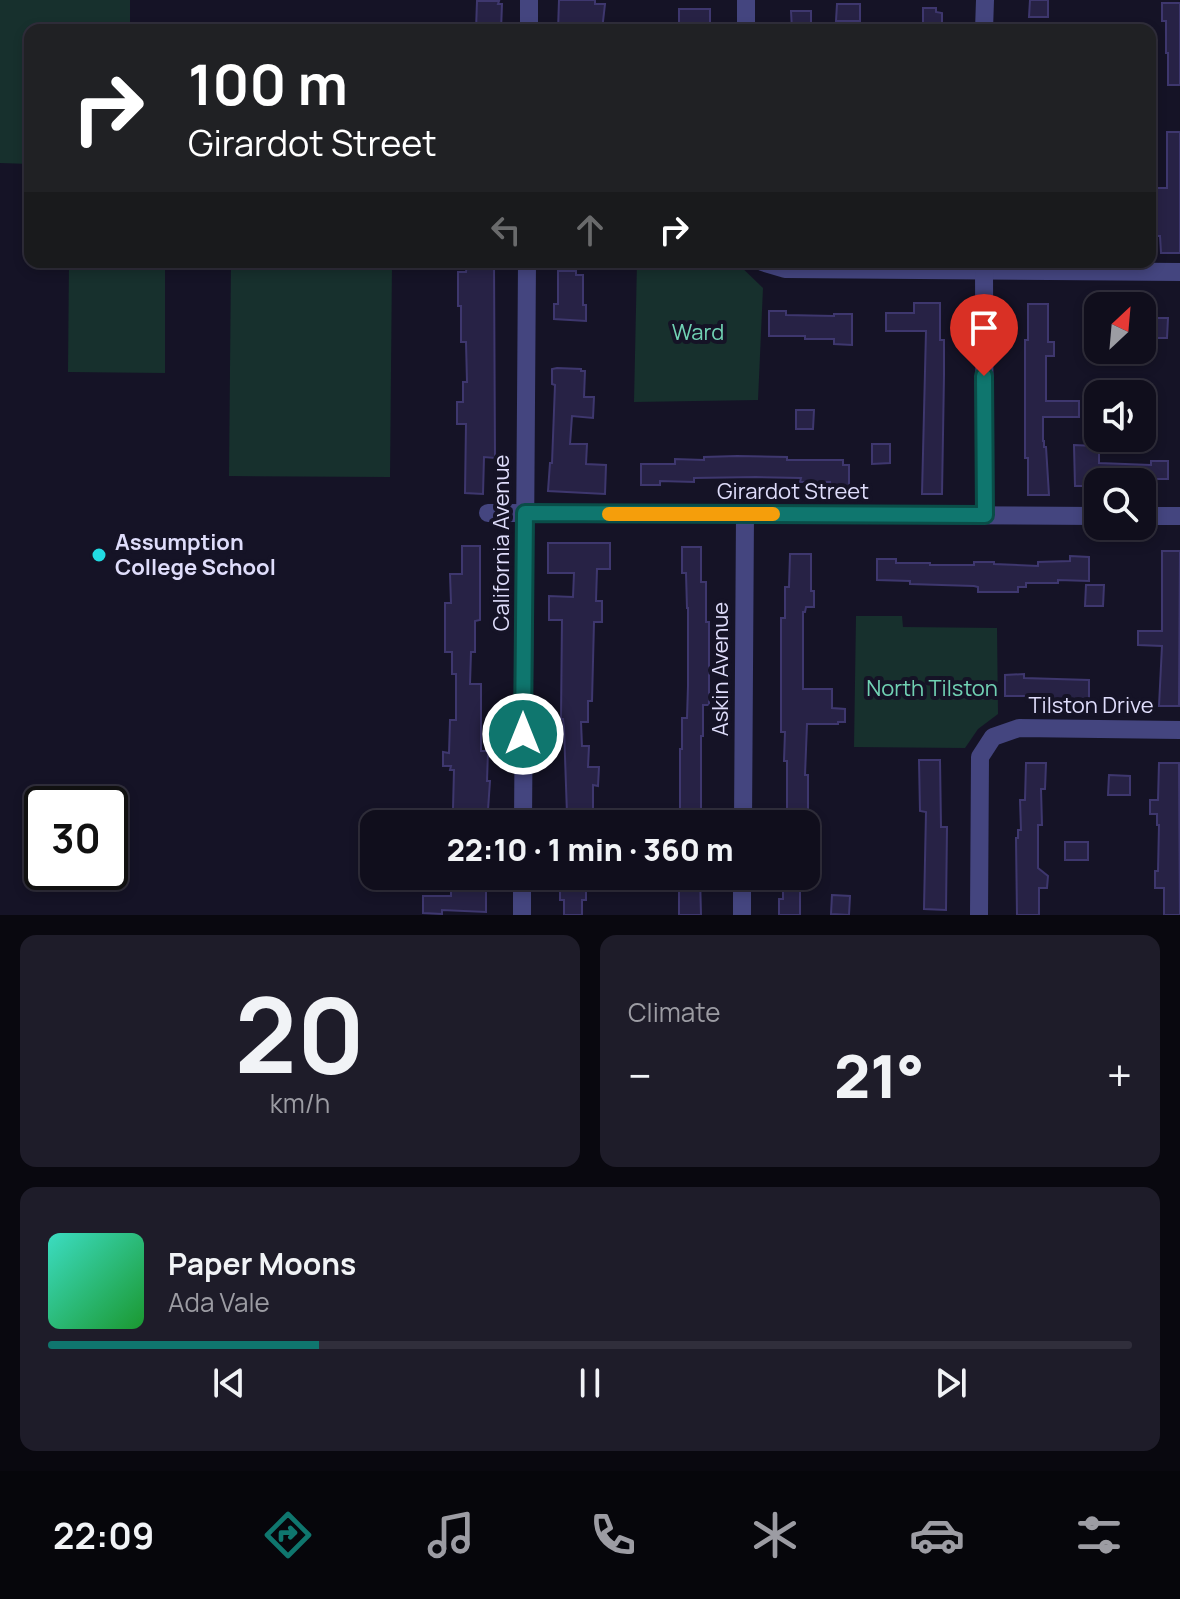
<!DOCTYPE html>
<meta charset="utf-8">
<style>
body{margin:0;font-family:Manrope,sans-serif;background:#1e1c29;color:#f1f3f6;height:100vh;display:flex;flex-direction:column;font-size:30px;white-space:nowrap}
*{box-sizing:border-box;margin:0}
p{font-size:26px;color:#9c9ca3}
.icon{flex:none;width:44px;height:44px;fill:none;stroke:currentColor;stroke-width:2;stroke-linecap:round;stroke-linejoin:round}
.map{position:relative;height:915px;overflow:hidden}
.drawer{display:flex;flex-direction:column;gap:20px;padding:20px;background:#09080f;flex:1}
.drawer>*{flex:none}
.guide{position:absolute;left:24px;top:24px;width:1132px;height:244px;border-radius:16px;box-shadow:0 4px 12px #0003,0 0 0 2px #302e3b;background:#202124;color:#fff;overflow:hidden}
.needle{width:52px;rotate:26deg}
.fabs{position:absolute;left:1084px;top:292px;display:grid;gap:16px}
.fabs a{display:grid;place-items:center;width:72px;height:72px;border-radius:16px;background:#100e1c;box-shadow:0 4px 12px #0003,0 0 0 2px #302e3b;font-size:40px}
.speed{position:absolute;left:24px;top:786px;display:flex;gap:16px;font-size:40px;font-weight:700;text-align:center}
.speed>*{display:grid;place-content:center;width:104px;height:104px;border-radius:50%;background:#100e1c;box-shadow:0 4px 12px #0003,0 0 0 2px #302e3b;line-height:1}
.speed .limit{border:4px solid #111;border-radius:12px;background:#fff;color:#111}
.pin{position:absolute;display:grid;place-items:center;width:68px;height:68px;color:#fff;margin:-82px -34px;border-radius:50% 50% 50% 0;rotate:-45deg;box-shadow:0 0 8px #0007}
.pin .icon{rotate:45deg}
.me{position:absolute;width:88px;margin:-44px;rotate:0deg;stroke-linejoin:round;filter:drop-shadow(0 0 6px #0008)}
.turn{display:flex;align-items:center;gap:28px;height:168px;padding:0 32px;font-size:36px}
.turn .icon{width:104px;height:104px;stroke-width:2.5}
.turn b{display:block;font-size:56px;line-height:68px}
.lanes{display:flex;align-items:center;height:76px;padding:0 32px;background:#0003;justify-content:center;gap:40px;direction:ltr}
.lanes .off{opacity:.35}
.big{font-size:60px;font-weight:800;line-height:1.1}
.drawer .widget{flex:1;display:flex;flex-direction:column;justify-content:center;gap:12px;min-width:0;padding:0 28px;border-radius:16px;background:#1e1c29}
.drawer .dial{align-items:center;gap:0}
.dial b{font-size:104px;line-height:1}
.song{display:flex;align-items:center;gap:24px}
.cover{width:96px;height:96px;border-radius:12px;background:linear-gradient(135deg,hsl(170 70% 55%),hsl(130 70% 35%))}
.played{height:8px;border-radius:4px;background:linear-gradient(90deg,#0f766e 25%,#302e3b 25%)}
.keys{display:flex;justify-content:space-around;direction:ltr}
.heat{display:flex;justify-content:space-between;align-items:center;font-size:44px;direction:ltr}
.drawer .tiles{flex:1;display:grid;gap:20px;grid-template-columns:1fr 1fr}
.widget:last-child{grid-column:span 2}
.trip{position:absolute;left:360px;top:810px;width:460px;height:80px;border-radius:16px;background:#100e1c;box-shadow:0 4px 12px #0003,0 0 0 2px #302e3b;font-weight:800;line-height:80px;text-align:center}
.menu{display:flex;height:128px;justify-content:space-around;align-items:center;background:#06060b;color:#9c9ca3}
.menu .icon{width:56px;height:56px}
.menu .selected{color:#0f766e}
.menu b{font-size:36px;color:#f1f3f6}
.map>svg:first-child{display:block}
.green{fill:#17302d}
.building{fill:#272245;stroke:#3e376e;stroke-width:2}
.lines{fill:none;stroke-linecap:round;stroke-linejoin:round}
.minor{stroke:#44457f;stroke-width:18}
.route-casing{stroke:#0a4d48;stroke-width:20}
.route{stroke:#0f766e;stroke-width:14}
.slow{stroke:#f59e0b;stroke-width:14}
.poi-dot{fill:#22dae2;stroke:#151326;stroke-width:3}
.labels{text-anchor:middle;stroke-width:8;stroke-linejoin:round;paint-order:stroke}
.park-label{font-size:22px;fill:#71d2b4;stroke:#151326}
.street-label{font-size:22px;fill:#dfddfb;stroke:#151326}
.poi-label{font-size:22px;font-weight:bold;fill:#dfddfb;stroke:#151326;text-anchor:start}
</style>
<div class="map">
<svg width="1180" height="915" viewBox="0 0 1180 915">
<rect width="100%" height="100%" fill="#151326"/>
<g class="green">
<polygon points="0,0 130,0 130,30 30,30 30,164 0,163"/>
<polygon points="69,262 165,262 165,373 68,372"/>
<polygon points="231,262 392,262 390,477 229,476"/>
<polygon points="637,262 736,262 763,288 758,400 634,402"/>
<polygon points="856,616 902,616 903,627 997,628 998,714 978,729 965,748 854,747"/>
</g>
<g class="building">
<polygon points="559,0 595,0 595,4 605,4 602,30 558,30"/>
<polygon points="1030,0 1048,0 1048,17 1029,17"/>
<polygon points="477,1 499,1 498,4 502,4 501,30 476,30"/>
<polygon points="1162,3 1180,3 1180,85 1168,85 1168,53 1166,53 1166,21 1162,21"/>
<polygon points="837,4 860,4 860,21 836,21"/>
<polygon points="923,8 936,8 936,12 942,13 942,30 923,30"/>
<rect x="679" y="9" width="31" height="17"/>
<polygon points="791,11 811,11 811,30 792,30"/>
<polygon points="1167,132 1180,132 1180,253 1161,253 1160,236 1150,236 1150,188 1167,188"/>
<polygon points="467,262 494,262 495,458 484,457 483,494 465,493 466,424 457,424 457,402 463,402 463,382 467,382 466,342 461,342 461,306 458,306 458,272 466,272"/>
<polygon points="558,271 576,271 576,275 583,275 583,305 586,305 586,321 554,319 554,304 558,304"/>
<polygon points="914,303 940,303 940,340 944,340 944,375 942,494 922,494 926,331 886,331 886,313 914,313"/>
<polygon points="1028,304 1048,304 1048,342 1054,342 1054,356 1046,356 1046,401 1079,401 1079,417 1043,417 1043,441 1044,441 1044,447 1046,447 1049,495 1028,495 1028,458 1025,458 1025,340 1028,340"/>
<polygon points="769,311 786,311 786,315 834,316 834,314 852,314 852,345 834,344 834,339 805,339 805,336 769,336"/>
<polygon points="1149,318 1168,318 1167,338 1149,338"/>
<polygon points="557,368 581,369 581,371 585,371 584,397 594,397 593,418 572,416 570,444 587,444 586,464 606,465 605,494 548,491 550,463 552,463 555,385 552,384 552,369"/>
<polygon points="796,410 814,410 813,429 796,429"/>
<polygon points="872,444 890,444 890,463 872,464"/>
<polygon points="1074,445 1094,446 1094,449 1099,449 1099,463 1151,465 1151,461 1168,461 1168,479 1136,479 1135,482 1095,482 1095,486 1075,486"/>
<polygon points="737,456 787,457 787,460 843,460 843,465 849,465 849,486 830,486 830,482 800,482 801,478 756,477 694,478 694,482 660,481 660,485 641,485 641,464 675,464 675,459 704,460 704,457"/>
<polygon points="548,543 610,543 610,569 597,569 596,601 602,601 602,622 594,622 592,701 588,701 588,722 581,722 582,746 589,746 588,767 599,767 598,786 593,785 593,814 567,814 564,728 563,719 561,719 562,620 549,620 549,596 573,597 574,573 548,573"/>
<polygon points="462,546 480,546 480,620 475,621 475,652 471,652 470,684 481,684 481,751 488,751 487,781 490,781 487,824 443,824 444,811 453,809 454,770 450,770 451,766 443,766 443,752 449,753 450,720 456,720 456,674 452,674 452,652 445,652 445,603 451,603 450,574 462,574"/>
<polygon points="682,547 701,547 701,582 706,582 706,622 709,622 709,705 703,705 703,736 701,736 701,824 680,824 680,749 682,749 682,718 687,718 688,686 688,608 687,608 686,573 682,573"/>
<polygon points="1162,551 1180,551 1179,706 1159,706 1162,646 1138,645 1138,631 1162,631"/>
<polygon points="790,554 811,554 811,591 814,591 814,607 806,607 805,612 803,612 803,689 832,689 832,708 845,709 845,722 838,722 838,724 807,724 805,775 808,775 808,824 787,824 787,761 784,761 785,732 781,732 781,618 785,618 785,587 789,587"/>
<polygon points="1070,556 1089,557 1089,581 1058,580 1058,583 1026,583 1026,587 1018,587 1018,592 978,592 978,587 974,586 910,584 910,581 877,580 877,559 896,559 896,563 930,563 930,565 974,565 974,562 994,562 994,564 1038,566 1038,562 1070,561"/>
<polygon points="1086,585 1104,585 1103,606 1085,606"/>
<polygon points="1024,674 1024,678 1089,680 1089,701 1036,700 1036,696 1005,696 1005,675"/>
<polygon points="919,760 940,760 941,827 947,827 946,910 924,909 926,812 920,811"/>
<polygon points="1026,763 1046,763 1045,789 1041,789 1042,825 1038,825 1038,868 1048,876 1047,888 1039,888 1039,915 1017,915 1016,838 1018,838 1018,830 1021,830 1020,800 1025,800"/>
<polygon points="1159,763 1179,763 1180,915 1164,915 1164,888 1155,888 1155,871 1158,871 1159,825 1157,825 1157,814 1150,814 1150,800 1158,800"/>
<polygon points="1109,775 1130,776 1130,795 1108,795"/>
<rect x="1065" y="842" width="23" height="18"/>
<polygon points="451,876 486,876 486,912 442,910 442,914 423,913 423,896 451,896"/>
<polygon points="700,876 701,915 679,915 679,877"/>
<polygon points="783,876 800,876 800,915 779,915 779,899 783,899"/>
<polygon points="560,880 586,880 586,900 582,900 582,915 564,915 564,900 560,900"/>
<polygon points="832,895 850,896 849,915 831,914"/>
</g>
<g class="lines">
<g class="minor">
<polyline points="529,30 529,0"/>
<polyline points="746,30 746,0"/>
<polyline points="984,30 985,0"/>
<polyline points="762,262 785,269 1180,272"/>
<polyline points="984,271 985,515"/>
<polyline points="488,513 1098,516"/>
<polyline points="1142,516 1180,516"/>
<polyline points="523,824 527,262"/>
<polyline points="743,824 745,514"/>
<polyline points="522,915 522,876"/>
<polyline points="742,915 742,876"/>
<polyline points="979,915 980,757 993,737 1019,728 1180,730"/>
</g>
</g>
<g class="lines">
<g class="route-casing">
<polyline id="route" points="523,734 525,513 985,515 984,376"/>
</g>
<use href="#route" class="route"/>
<polyline class="slow" points="609,514 773,514"/>
</g>
<circle class="poi-dot" cx="99" cy="555" r="8"/>
<g class="labels">
<g class="park-label">
<text x="698" y="340">Ward</text>
<text x="932" y="696">North Tilston</text>
</g>
<g class="street-label">
<text x="793" y="499">Girardot Street</text>
<text transform="translate(501 543) rotate(-90)" y="8">California Avenue</text>
<text transform="translate(720 669) rotate(-90)" y="8">Askin Avenue</text>
<text x="1091" y="713">Tilston Drive</text>
</g>
<g class="poi-label">
<text x="115" y="550">Assumption<tspan x="115" dy="25">College School</tspan></text>
</g>
</g>
</svg>
<div class="fabs">
<a><svg class="needle" viewBox="-14 -14 28 28"><path d="M0-13l5 13h-10z" fill="#e53935"/><path d="M0 13l5-13h-10z" fill="#9c9ca3"/></svg></a>
<a><svg class="icon" aria-label="sound" viewBox="0 0 24 24"><path d="M4 9h4l5-4v14l-5-4H4zM17 9q2 3 0 6"/></svg></a>
<a><svg class="icon" aria-label="search" viewBox="0 0 24 24"><circle cx="10" cy="10" r="6"/><path d="M15 15l6 6"/></svg></a>
</div>
<div class="speed"><div class="limit">30</div></div>
<div class="pin" style="left:984px;top:376px;background:#d93025"><svg class="icon" aria-label="arrive" viewBox="0 0 24 24"><path d="M6 21V4h12l-3 4 3 4H6"/></svg></div>
<svg class="me" style="left:523px;top:734px" viewBox="-20 -20 40 40"><circle r="17" fill="#0f766e" stroke="#fff" stroke-width="3"/><path d="M0-11L8 9 0 5-8 9z" fill="#fff"/></svg>
<div class="trip">22:10 · 1 min · 360 m</div>
<div class="guide">
<div class="turn"><svg class="icon" aria-label="right" viewBox="0 0 24 24"><path d="M7 20v-9h11M14 6l5 5-5 5"/></svg><div><b>100 m</b>Girardot Street</div></div>
<div class="lanes"><svg class="icon off" aria-label="left" viewBox="0 0 24 24"><path d="M17 20v-9H6M10 6l-5 5 5 5"/></svg><svg class="icon off" aria-label="ahead" viewBox="0 0 24 24"><path d="M12 20V5M6 11l6-6 6 6"/></svg><svg class="icon" aria-label="right" viewBox="0 0 24 24"><path d="M7 20v-9h11M14 6l5 5-5 5"/></svg></div>
</div>
</div>
<section class="drawer">
<div class="tiles">
<div class="widget dial"><b>20</b><p>km/h</p></div>
<div class="widget"><p>Climate</p>
<div class="heat"><a>−</a><b class="big">21°</b><a>+</a></div>
</div>
<div class="widget">
<div class="song"><i class="cover"></i><div><b>Paper Moons</b><p>Ada Vale</p></div></div>
<div class="played"></div>
<div class="keys"><svg class="icon" aria-label="previous" viewBox="0 0 24 24"><path d="M18 5L8 12l10 7zM5 5v14"/></svg><svg class="icon" aria-label="pause" viewBox="0 0 24 24"><path d="M8 5v14M16 5v14"/></svg><svg class="icon" aria-label="next" viewBox="0 0 24 24"><path d="M6 5l10 7-10 7zM19 5v14"/></svg></div>
</div>
</div>
</section>
<nav class="menu">
<b>22:09</b>
<svg class="icon selected" aria-label="directions" viewBox="0 0 24 24"><path d="M12 3l9 9-9 9-9-9zM9 14v-3h6M13 9l2 2-2 2"/></svg>
<svg class="icon" aria-label="music" viewBox="0 0 24 24"><path d="M9 18V5l10-2v13"/><circle cx="6" cy="18" r="3"/><circle cx="16" cy="16" r="3"/></svg>
<svg class="icon" aria-label="phone" viewBox="0 0 24 24"><path d="M5 4h4l2 5-3 2q2 4 5 5l2-3 5 2v4C11 20 4 13 5 4z"/></svg>
<svg class="icon" aria-label="climate" viewBox="0 0 24 24"><path d="M12 3v18M4 7l16 10M4 17L20 7"/></svg>
<svg class="icon" aria-label="car" viewBox="0 0 24 24"><path d="M5 17H2v-5l4-1 3-4h7l3 4 3 1v5h-3M9 17h6M6 11h13"/><circle cx="7" cy="17" r="2"/><circle cx="17" cy="17" r="2"/></svg>
<svg class="icon" aria-label="filters" viewBox="0 0 24 24"><path d="M4 7h16M4 17h16"/><circle cx="9" cy="7" r="2"/><circle cx="15" cy="17" r="2"/></svg>
</nav>
